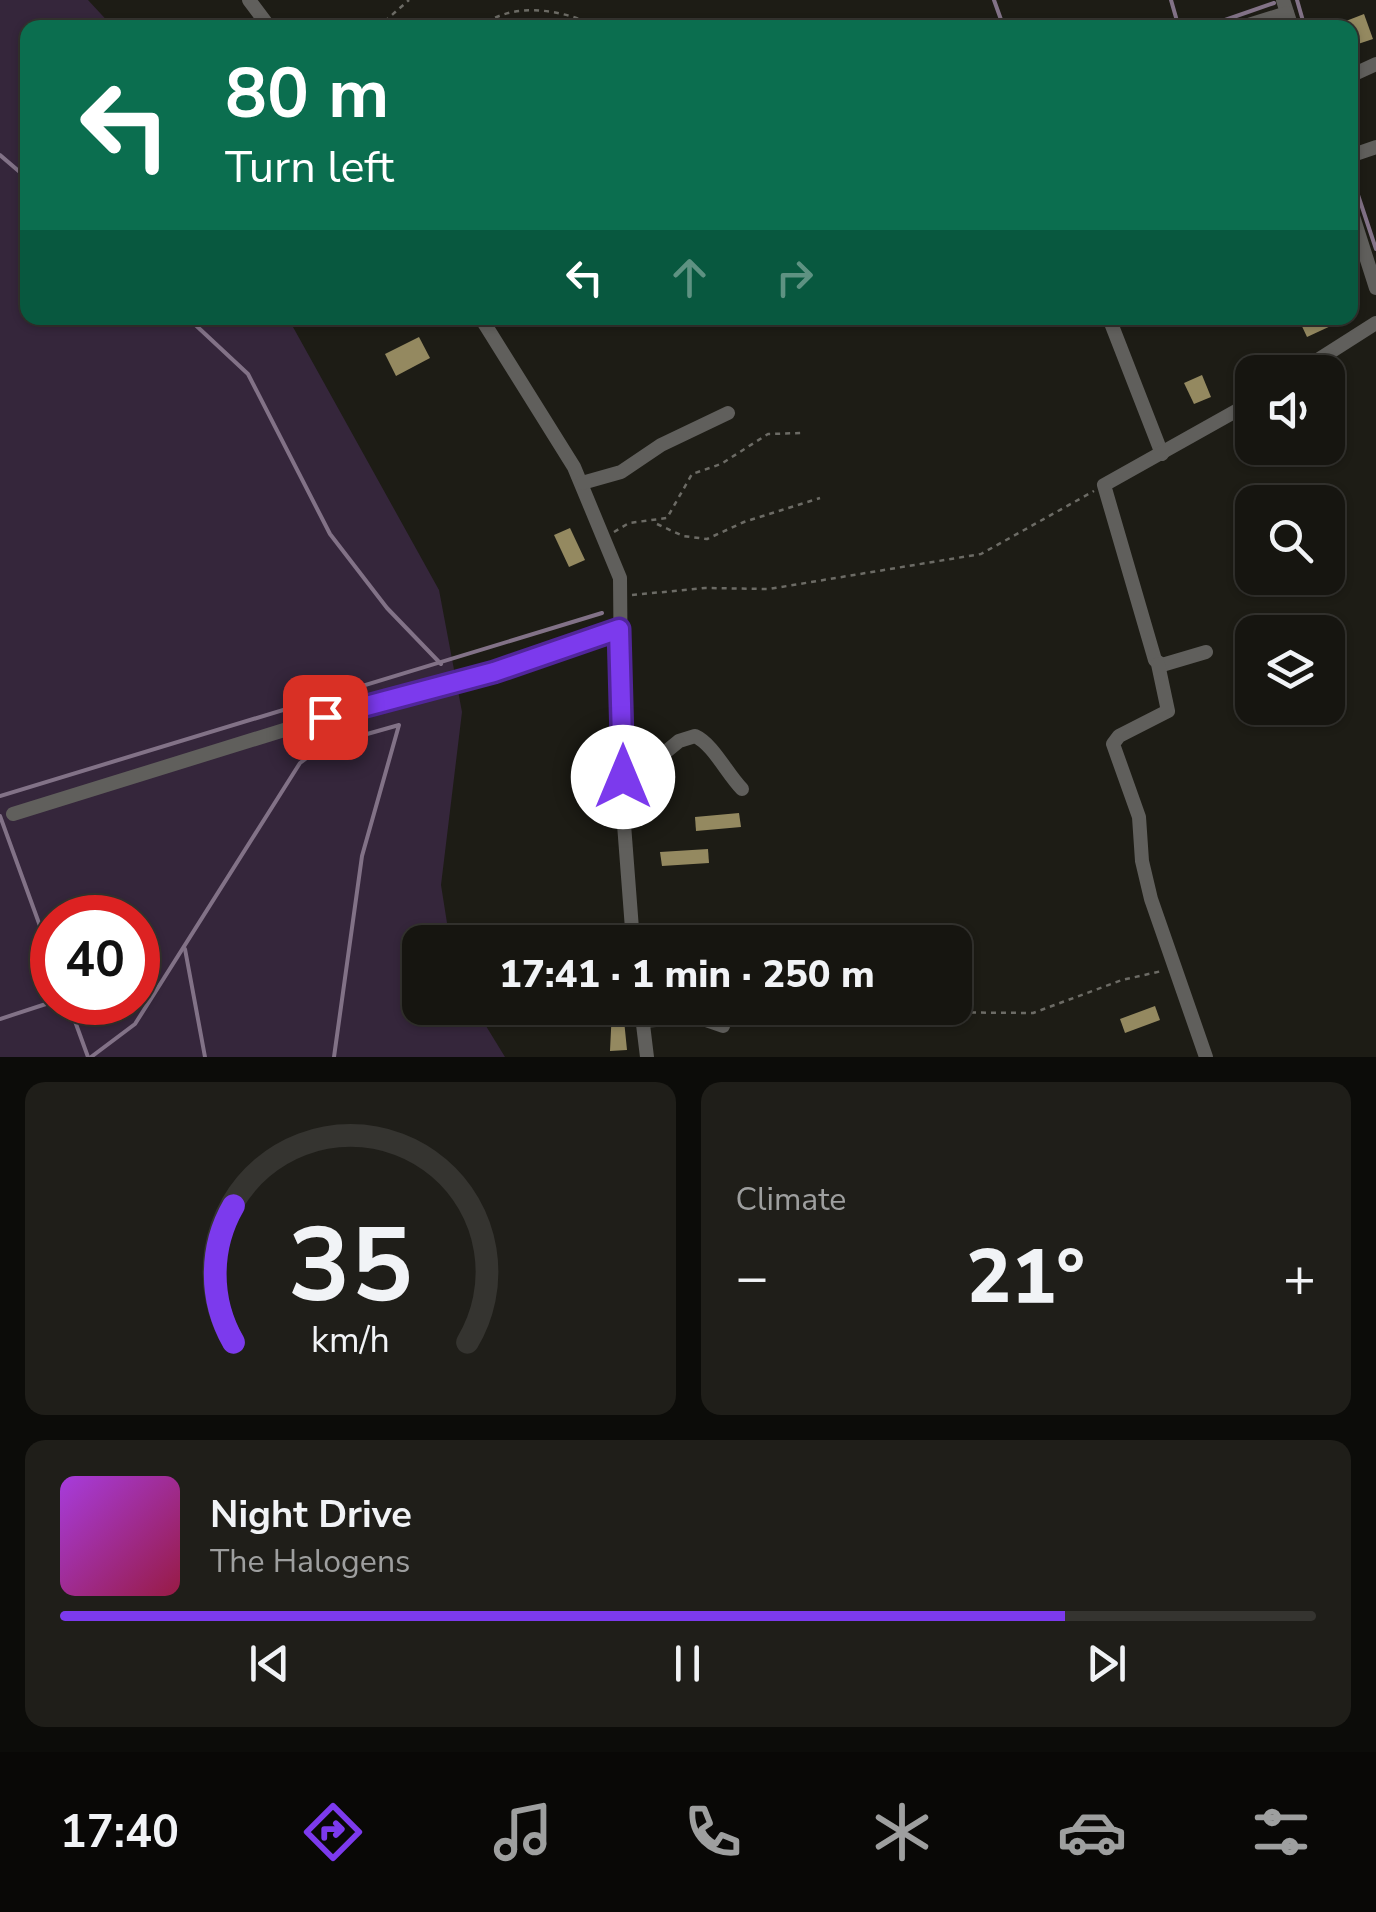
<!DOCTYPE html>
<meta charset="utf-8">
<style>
body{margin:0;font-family:"Nunito Sans",sans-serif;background:#1f1e19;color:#f1f3f6;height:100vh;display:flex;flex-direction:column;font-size:38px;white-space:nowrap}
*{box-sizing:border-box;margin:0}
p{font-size:32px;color:#9e9f9f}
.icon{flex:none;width:55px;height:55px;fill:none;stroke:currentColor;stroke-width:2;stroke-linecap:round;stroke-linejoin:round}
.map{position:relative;height:1057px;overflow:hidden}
.drawer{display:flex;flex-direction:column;gap:25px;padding:25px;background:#0c0c09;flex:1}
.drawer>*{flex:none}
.top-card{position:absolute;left:20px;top:20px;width:1338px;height:305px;border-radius:20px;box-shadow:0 2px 8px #0004,0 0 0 2px #353430;background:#0b6e4f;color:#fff;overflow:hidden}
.controls{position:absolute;left:1235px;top:355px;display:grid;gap:20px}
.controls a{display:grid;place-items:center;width:110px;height:110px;border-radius:20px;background:#161510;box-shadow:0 2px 8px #0004,0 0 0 2px #353430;font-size:50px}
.speed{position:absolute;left:30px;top:895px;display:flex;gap:20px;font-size:50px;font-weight:700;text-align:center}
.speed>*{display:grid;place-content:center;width:130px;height:130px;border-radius:50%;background:#161510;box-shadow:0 2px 8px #0004,0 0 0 2px #353430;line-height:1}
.speed .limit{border:15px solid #d22;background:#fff;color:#111}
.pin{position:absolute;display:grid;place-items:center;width:85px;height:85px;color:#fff;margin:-42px;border-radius:20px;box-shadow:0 5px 15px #0006}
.me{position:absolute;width:110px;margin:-55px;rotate:0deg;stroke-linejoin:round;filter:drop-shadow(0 0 8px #0008)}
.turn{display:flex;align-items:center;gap:35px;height:210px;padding:0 40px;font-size:45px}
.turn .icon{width:130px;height:130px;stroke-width:2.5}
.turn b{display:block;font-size:70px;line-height:85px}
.lanes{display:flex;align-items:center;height:95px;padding:0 40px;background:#0003;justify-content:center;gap:50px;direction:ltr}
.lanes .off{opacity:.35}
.big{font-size:75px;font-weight:800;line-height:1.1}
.drawer .card{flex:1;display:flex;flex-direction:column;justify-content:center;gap:15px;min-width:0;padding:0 35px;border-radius:20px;background:#1f1e19}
.drawer .dial{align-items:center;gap:0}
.dial svg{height:260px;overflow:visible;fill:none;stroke:#353430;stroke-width:7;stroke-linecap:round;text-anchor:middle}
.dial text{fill:#f1f3f6;stroke:none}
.song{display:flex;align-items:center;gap:30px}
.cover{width:120px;height:120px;border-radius:15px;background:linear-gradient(135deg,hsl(280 70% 55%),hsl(340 70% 35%))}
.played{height:10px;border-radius:5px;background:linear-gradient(90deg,#7c3aed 80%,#353430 80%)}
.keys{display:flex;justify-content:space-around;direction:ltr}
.heat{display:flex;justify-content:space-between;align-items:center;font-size:55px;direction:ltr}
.drawer .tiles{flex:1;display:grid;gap:25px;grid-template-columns:1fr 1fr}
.card:last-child{grid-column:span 2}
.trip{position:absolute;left:402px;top:925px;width:570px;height:100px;border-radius:20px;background:#161510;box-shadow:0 2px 8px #0004,0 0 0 2px #353430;font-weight:800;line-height:100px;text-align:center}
.menu{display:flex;height:160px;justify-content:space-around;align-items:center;background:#090806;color:#9e9f9f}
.menu .icon{width:70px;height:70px}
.menu .selected{color:#7c3aed}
.menu b{font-size:45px;color:#f1f3f6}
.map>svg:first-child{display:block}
.green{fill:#35263b;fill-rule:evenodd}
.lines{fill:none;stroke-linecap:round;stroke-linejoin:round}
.stream{stroke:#827287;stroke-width:4}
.building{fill:#948960}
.path{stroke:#6c6b65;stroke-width:2.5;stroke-dasharray:5 5;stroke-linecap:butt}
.minor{stroke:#605f5c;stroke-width:14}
.route-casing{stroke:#51269a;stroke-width:25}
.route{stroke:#7c3aed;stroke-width:18}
</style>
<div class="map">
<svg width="1376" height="1057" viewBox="0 0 1376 1057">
<rect width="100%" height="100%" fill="#1d1c15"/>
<path class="green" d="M0 0H88L113 27 28 28V318H288L439 590 462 712 441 885 450 942H420V1008H475L505 1057H0ZM52 918H138V1002H52Z"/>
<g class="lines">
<g class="stream">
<polyline points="994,0 1004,28"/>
<polyline points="1171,0 1179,28"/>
<polyline points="1297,0 1305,28"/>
<polyline points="1202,28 1274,3"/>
<polyline points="1282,28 1282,27"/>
<polyline points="0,155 28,179"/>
<polyline points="1350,171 1376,249"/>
<polyline points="188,318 248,374 330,534 387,608 441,664"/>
<polyline points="0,796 602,613"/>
<polyline points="0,816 52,959"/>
<polyline points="185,949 205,1057"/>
<polyline points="68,1002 88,1057"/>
<polyline points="0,1019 52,1002"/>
<polyline points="91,1057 135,1024 300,763 321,747 399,725 362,856 334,1057"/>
</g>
</g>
<g class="building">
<polygon points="1364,14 1373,39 1355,45 1346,21"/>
<polygon points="1310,318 1348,318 1307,337 1300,322"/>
<polygon points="419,337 430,358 396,376 385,354"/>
<polygon points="1202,375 1211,397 1194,404 1184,383"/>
<polygon points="570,528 585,560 569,567 554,535"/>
<polygon points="739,813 741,827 696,831 695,817"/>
<polygon points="708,849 709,863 662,866 660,852"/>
<polygon points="1155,1006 1160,1020 1125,1033 1120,1019"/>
<polygon points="631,1008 632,1020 624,1020 627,1050 610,1051 612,1009"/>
</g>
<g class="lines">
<g class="path">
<polyline points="377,28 409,0"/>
<path d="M478 28C514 0 560 9 602 28"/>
<polyline points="657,524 683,536 707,539 744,522 820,498"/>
<polyline points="614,532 629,523 667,518 692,474 721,464 768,434 803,433"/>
<polyline points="632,595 705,588 769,589 981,554 1094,491"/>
<polyline points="901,1012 1033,1013 1122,980 1162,971"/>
</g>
<g class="minor">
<polyline points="249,0 270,28"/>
<polyline points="1283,0 1292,28"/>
<polyline points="1239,28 1287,13"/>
<polyline points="1350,76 1376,64"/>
<polyline points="1350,156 1376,147"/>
<polyline points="1350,207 1376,288"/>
<polyline points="481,318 574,467 620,578 622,798 633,942"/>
<polyline points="1109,318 1162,454"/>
<polyline points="1299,372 1376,323"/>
<polyline points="582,483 621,472 661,445 728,413"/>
<polyline points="1206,652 1162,665 1155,660 1104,485 1252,402"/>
<polyline points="1158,664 1168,711 1119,736 1113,744 1139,817 1142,861 1151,899 1206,1057"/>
<path d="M623 777 651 764 679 741 695 736C713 744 727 774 742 789"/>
<polyline points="13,814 384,699 493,672 619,629"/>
<polyline points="641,1008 647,1057"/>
<polyline points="642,1021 697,1017 723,1026"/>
</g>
</g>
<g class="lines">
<g class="route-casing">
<polyline id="route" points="325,717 494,672 619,629 623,777"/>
</g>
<use href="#route" class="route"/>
</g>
</svg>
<div class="controls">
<a><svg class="icon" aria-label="sound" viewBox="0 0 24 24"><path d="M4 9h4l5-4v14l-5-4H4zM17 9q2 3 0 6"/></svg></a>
<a><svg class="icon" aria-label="search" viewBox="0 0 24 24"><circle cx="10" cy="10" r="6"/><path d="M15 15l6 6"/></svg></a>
<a><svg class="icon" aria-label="layers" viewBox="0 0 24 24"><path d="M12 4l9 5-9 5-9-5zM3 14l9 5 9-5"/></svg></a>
</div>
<div class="speed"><div class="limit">40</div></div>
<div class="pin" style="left:325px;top:717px;background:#d93025"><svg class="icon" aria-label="arrive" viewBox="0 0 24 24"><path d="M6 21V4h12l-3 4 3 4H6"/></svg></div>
<svg class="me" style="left:623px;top:777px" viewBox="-20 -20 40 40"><circle r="19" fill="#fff"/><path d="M0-13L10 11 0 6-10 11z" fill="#7c3aed"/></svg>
<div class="trip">17:41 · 1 min · 250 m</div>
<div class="top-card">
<div class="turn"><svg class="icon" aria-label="left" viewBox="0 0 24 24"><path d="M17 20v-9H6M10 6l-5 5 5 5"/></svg><div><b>80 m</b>Turn left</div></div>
<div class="lanes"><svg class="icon" aria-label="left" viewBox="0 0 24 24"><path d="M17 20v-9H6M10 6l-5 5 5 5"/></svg><svg class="icon off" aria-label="ahead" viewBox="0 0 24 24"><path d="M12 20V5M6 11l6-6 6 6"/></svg><svg class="icon off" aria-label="right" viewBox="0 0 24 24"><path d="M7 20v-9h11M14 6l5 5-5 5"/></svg></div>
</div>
</div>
<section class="drawer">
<div class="tiles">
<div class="card dial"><svg viewBox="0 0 100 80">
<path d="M14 69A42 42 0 1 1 86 69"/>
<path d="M14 69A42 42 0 0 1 14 27" stroke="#7c3aed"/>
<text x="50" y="56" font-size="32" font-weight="700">35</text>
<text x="50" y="72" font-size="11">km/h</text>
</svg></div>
<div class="card"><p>Climate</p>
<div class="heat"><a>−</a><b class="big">21°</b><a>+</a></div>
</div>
<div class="card">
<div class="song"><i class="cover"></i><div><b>Night Drive</b><p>The Halogens</p></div></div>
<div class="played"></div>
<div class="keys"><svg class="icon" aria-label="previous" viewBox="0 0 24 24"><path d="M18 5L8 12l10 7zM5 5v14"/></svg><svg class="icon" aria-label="pause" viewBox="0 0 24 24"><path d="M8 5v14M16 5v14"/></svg><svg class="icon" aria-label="next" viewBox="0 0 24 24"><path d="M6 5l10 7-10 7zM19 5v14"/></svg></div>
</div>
</div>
</section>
<nav class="menu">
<b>17:40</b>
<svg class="icon selected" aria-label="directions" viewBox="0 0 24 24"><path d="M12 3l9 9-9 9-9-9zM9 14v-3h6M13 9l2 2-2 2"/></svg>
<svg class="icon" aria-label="music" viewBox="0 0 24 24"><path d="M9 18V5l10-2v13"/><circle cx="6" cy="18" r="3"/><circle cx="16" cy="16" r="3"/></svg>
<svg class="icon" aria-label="phone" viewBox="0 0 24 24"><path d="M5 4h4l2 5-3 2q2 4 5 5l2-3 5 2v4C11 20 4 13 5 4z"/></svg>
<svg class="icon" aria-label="climate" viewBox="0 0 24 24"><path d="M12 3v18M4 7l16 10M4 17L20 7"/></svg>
<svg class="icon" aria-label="car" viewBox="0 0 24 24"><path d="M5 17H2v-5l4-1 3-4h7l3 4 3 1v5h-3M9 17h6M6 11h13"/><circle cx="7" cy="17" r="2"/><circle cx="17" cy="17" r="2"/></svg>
<svg class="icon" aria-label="filters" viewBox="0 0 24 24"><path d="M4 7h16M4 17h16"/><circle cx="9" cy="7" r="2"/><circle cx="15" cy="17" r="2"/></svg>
</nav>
